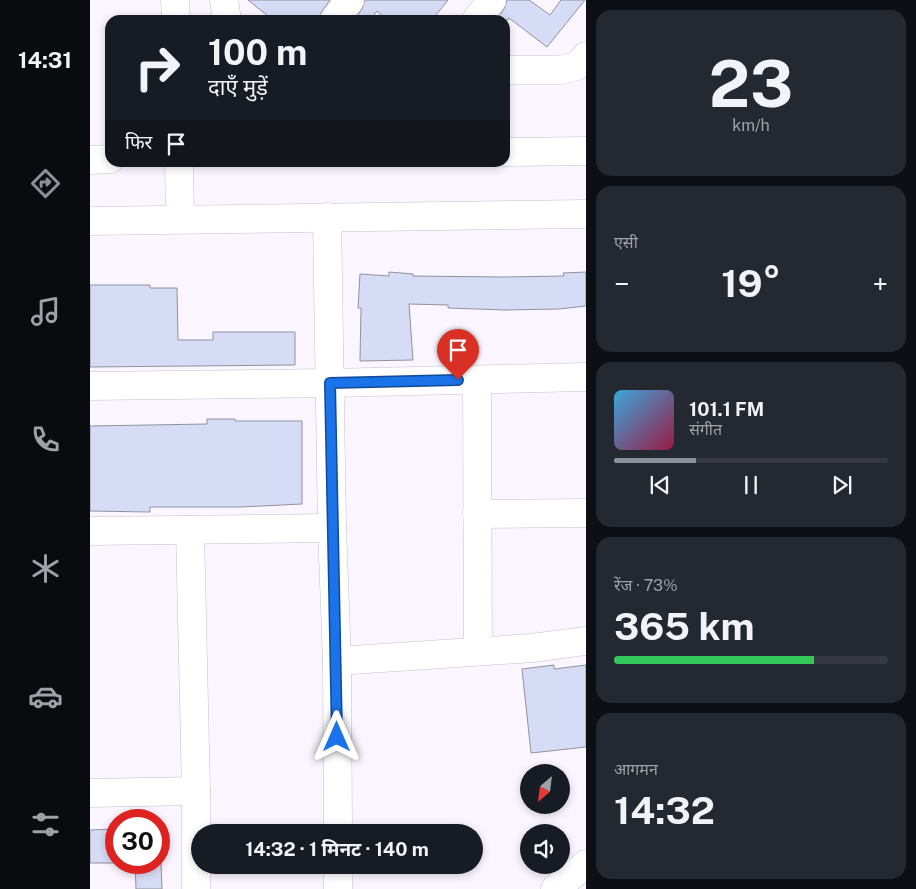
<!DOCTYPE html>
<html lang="hi">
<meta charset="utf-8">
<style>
body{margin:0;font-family:"Public Sans","Noto Sans Devanagari",sans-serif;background:#242831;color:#f1f3f6;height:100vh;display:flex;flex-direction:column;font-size:19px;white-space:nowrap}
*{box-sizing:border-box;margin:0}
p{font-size:16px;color:#9ea1a6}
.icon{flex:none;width:28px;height:28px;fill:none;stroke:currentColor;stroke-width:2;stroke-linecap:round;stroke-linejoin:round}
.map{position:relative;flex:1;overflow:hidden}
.panel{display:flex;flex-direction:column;gap:10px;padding:10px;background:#0d0f14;width:330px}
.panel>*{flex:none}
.top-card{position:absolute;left:15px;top:15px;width:405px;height:152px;border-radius:15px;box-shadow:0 2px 8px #0003;background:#171b24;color:#f1f3f6;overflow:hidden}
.needle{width:32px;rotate:208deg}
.buttons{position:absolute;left:430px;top:764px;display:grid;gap:10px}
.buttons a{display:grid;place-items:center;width:50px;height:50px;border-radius:50%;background:#171b24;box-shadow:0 2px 8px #0003;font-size:25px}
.speed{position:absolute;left:15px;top:809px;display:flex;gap:10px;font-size:25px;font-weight:700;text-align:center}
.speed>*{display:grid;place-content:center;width:65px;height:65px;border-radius:50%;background:#171b24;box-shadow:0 2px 8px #0003;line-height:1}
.speed .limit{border:8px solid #d22;background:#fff;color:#111}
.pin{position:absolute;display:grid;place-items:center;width:42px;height:42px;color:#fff;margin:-51px -21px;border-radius:50% 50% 50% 0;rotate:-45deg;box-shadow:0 0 5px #0007}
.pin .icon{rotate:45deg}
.me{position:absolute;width:55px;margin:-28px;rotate:0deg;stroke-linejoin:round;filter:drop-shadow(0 0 4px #0008)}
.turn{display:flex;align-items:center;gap:18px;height:105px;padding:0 20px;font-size:22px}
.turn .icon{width:65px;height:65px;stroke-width:2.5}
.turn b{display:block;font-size:35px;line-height:42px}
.then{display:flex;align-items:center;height:48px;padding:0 20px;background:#0003;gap:10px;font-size:19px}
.big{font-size:38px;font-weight:700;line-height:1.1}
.panel .widget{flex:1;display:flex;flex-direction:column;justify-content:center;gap:8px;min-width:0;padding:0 18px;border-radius:15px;background:#242831}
.panel .dial{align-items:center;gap:0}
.dial b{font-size:65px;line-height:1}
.song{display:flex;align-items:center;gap:15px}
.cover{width:60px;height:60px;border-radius:8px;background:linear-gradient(135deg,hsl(200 70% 55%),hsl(340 70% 35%))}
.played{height:5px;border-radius:2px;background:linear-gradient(90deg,#8c9099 30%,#363941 30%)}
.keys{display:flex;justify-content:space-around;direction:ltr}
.heat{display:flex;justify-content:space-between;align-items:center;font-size:28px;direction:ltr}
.charge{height:8px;border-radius:4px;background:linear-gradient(90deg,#34c759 73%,#363941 0)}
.trip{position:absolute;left:101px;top:824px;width:292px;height:50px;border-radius:25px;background:#171b24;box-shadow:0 2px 8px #0003;font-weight:700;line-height:50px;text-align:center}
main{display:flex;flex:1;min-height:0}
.tabs{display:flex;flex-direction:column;width:90px;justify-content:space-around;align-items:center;background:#090b0e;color:#9ea1a6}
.tabs .icon{width:35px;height:35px}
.tabs .on{color:#8c9099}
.tabs b{font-size:22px;color:#f1f3f6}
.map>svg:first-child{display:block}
.building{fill:#d7dcf6;stroke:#91929b}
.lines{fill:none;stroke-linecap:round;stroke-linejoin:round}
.minor-casing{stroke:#c5c1c9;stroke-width:29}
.minor{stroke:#fff;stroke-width:28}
.route-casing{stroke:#114b97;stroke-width:12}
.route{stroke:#1a73e8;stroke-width:9}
</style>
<main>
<nav class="tabs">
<b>14:31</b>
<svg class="icon on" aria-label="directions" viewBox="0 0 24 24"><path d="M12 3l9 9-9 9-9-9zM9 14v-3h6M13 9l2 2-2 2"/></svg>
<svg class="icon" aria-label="music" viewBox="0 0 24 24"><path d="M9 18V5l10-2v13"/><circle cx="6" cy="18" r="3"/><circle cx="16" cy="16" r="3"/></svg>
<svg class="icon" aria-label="phone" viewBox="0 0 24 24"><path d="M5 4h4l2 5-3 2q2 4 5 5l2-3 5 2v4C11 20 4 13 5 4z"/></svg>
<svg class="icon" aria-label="climate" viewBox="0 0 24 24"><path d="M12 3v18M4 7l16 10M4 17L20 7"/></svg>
<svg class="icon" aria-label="car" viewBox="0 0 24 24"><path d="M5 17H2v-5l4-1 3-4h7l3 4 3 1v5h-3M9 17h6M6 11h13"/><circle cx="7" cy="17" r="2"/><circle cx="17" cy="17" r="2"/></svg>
<svg class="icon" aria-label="filters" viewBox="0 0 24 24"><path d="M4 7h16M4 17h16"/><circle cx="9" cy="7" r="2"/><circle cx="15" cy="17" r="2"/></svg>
</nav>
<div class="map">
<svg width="496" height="889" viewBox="0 0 496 889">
<rect width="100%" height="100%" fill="#faf5fe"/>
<g class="building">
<polygon points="158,0 240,0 232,11 229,20 183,20"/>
<polygon points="275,0 358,0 342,20 297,20 287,11 280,20 264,20 272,9"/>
<polygon points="417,0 439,0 460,15 471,0 495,0 457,47 419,18 418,20 406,20 414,9"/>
<polygon points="299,272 323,274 323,276 414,277 474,276 473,273 496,272 496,306 469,309 415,310 358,308 358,305 319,304 323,360 270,361 271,308 268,308 270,274 299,276"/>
<polygon points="0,285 60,285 60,288 87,288 88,340 123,340 123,332 205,332 205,365 0,367"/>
<polygon points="117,419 145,419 145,421 212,421 212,504 151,507 60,507 60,512 0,511 0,426 117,424"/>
<polygon points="464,665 464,669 496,665 496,747 441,753 432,669"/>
<polygon points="26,829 26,863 0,863 0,830"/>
<polygon points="45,862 71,862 72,889 46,889"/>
</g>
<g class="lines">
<g class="minor-casing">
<g id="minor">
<polyline points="85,0 86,20"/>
<polyline points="134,0 137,20"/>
<polyline points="244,20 260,0"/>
<polyline points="386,20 402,0"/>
<polyline points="415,70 470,70 487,66 496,56"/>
<polyline points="415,152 496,151"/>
<polyline points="0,160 20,159"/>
<polyline points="89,162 90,219"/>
<polyline points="237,217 242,528 247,661 248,832"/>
<polyline points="0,221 496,214"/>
<polyline points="387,380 388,651"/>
<polyline points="0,386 240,383 496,377"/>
<polyline points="387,514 496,513"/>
<polyline points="100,530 106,791 106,889"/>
<polyline points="0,531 242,528"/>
<polyline points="247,661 442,648 496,641"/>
<polyline points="0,793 106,791"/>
<polyline points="248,865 248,889"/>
<polyline points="465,889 496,864"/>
</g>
</g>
<use href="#minor" class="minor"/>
</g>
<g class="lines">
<g class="route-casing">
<polyline id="route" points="247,737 240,383 368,380"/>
</g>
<use href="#route" class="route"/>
</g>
</svg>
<div class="buttons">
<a><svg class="needle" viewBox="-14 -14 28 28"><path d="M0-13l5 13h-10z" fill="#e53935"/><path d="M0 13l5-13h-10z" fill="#9ea1a6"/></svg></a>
<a><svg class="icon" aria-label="sound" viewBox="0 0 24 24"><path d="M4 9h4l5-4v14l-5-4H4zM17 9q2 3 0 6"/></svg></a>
</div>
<div class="speed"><div class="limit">30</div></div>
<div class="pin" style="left:368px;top:380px;background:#d93025"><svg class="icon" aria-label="arrive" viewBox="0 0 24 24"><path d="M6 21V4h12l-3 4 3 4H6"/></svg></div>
<svg class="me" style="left:247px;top:737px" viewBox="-20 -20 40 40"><path d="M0-17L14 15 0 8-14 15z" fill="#1a73e8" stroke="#fff" stroke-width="4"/></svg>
<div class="trip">14:32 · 1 मिनट · 140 m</div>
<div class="top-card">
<div class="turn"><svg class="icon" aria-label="right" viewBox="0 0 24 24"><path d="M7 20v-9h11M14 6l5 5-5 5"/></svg><div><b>100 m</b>दाएँ मुड़ें</div></div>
<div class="then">फिर<svg class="icon" aria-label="arrive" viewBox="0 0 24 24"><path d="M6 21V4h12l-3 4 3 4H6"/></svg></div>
</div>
</div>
<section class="panel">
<div class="widget dial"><b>23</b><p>km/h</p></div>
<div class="widget"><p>एसी</p>
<div class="heat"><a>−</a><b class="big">19°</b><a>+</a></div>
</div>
<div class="widget">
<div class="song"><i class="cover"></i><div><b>101.1 FM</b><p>संगीत</p></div></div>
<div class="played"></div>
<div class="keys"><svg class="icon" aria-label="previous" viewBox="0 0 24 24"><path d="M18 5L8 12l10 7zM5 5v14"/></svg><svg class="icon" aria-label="pause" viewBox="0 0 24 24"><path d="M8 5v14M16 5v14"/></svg><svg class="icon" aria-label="next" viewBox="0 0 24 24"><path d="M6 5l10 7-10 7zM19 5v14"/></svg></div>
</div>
<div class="widget"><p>रेंज · 73%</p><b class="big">365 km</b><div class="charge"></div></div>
<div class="widget"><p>आगमन</p><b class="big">14:32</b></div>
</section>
</main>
